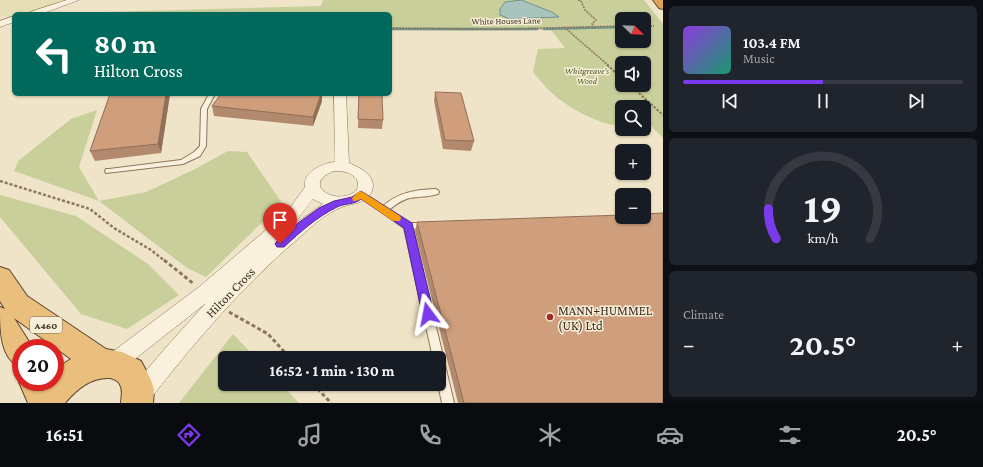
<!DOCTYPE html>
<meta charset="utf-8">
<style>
body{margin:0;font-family:"Crimson Pro",serif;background:#20242c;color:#f1f3f6;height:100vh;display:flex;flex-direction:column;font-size:15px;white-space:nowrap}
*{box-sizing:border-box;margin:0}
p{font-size:13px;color:#9ea1a6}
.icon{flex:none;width:22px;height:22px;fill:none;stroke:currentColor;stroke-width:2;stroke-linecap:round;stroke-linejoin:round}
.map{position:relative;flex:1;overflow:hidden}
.details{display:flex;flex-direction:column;gap:6px;padding:6px;background:#0d0f14;width:320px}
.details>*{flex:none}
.hud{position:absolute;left:12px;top:12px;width:380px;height:84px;border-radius:6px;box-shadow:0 1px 3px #0004;background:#00695c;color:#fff;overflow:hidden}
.needle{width:26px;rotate:113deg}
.tools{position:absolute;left:615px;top:12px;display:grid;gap:8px}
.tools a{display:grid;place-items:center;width:36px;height:36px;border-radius:6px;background:#171b24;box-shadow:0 1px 3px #0004;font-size:20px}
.speed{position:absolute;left:12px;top:339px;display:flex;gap:8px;font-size:20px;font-weight:700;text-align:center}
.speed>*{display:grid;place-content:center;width:52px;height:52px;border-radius:50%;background:#171b24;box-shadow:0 1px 3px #0004;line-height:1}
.speed .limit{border:6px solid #d22;background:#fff;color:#111}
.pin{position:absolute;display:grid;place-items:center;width:34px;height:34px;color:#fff;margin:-41px -17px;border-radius:50% 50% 50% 0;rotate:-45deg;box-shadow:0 0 4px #0007}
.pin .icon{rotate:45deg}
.me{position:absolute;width:44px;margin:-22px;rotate:347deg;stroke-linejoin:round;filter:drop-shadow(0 0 3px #0008)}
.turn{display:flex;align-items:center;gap:14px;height:84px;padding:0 16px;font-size:18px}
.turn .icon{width:52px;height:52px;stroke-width:2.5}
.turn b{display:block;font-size:28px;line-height:34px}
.big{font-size:30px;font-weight:700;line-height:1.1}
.details .widget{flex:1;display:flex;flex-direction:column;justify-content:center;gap:6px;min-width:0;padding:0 14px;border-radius:6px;background:#20242c}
.details .dial{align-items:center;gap:0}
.dial svg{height:104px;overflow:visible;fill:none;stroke:#363941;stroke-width:7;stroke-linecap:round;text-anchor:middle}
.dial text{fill:#f1f3f6;stroke:none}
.song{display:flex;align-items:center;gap:12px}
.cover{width:48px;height:48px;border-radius:6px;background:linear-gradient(135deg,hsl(270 70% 55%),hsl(160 70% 35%))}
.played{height:4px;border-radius:2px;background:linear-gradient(90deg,#7c3aed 50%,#363941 50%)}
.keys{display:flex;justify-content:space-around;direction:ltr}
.heat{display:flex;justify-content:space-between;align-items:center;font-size:22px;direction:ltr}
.trip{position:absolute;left:218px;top:351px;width:228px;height:40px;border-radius:6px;background:#171b24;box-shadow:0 1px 3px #0004;font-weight:700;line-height:40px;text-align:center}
.tab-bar{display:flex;height:64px;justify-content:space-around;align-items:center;background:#090b0e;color:#9ea1a6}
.tab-bar .icon{width:28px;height:28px}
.tab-bar .current{color:#7c3aed}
.tab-bar b{font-size:18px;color:#f1f3f6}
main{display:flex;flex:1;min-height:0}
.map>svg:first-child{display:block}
.farmland{fill:#e6deb5}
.green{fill:#c9cf9b;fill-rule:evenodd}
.water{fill:#a9c4bc;stroke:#6f938a}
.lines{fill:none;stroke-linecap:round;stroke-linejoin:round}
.stream{stroke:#6f938a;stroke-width:2.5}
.service-casing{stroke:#8d765c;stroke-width:2}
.minor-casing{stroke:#8d765c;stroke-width:1}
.trunk-casing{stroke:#5b4430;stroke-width:2}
.motorway-casing{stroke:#5b4430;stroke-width:2}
.path-far3{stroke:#8d765c;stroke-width:1.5;stroke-dasharray:2 1;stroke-linecap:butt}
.path-far2{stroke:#8d765c;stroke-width:2;stroke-dasharray:2.5 1.5;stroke-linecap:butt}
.path-far1{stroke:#8d765c;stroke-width:2.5;stroke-dasharray:3 2;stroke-linecap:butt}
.path{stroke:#8d765c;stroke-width:3;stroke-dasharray:4 2.5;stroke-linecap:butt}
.service{fill:#faf1dc;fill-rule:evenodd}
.minor{fill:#faf1dc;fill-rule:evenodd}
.trunk{fill:#eabe7c;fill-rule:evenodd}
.motorway{fill:#e0a458;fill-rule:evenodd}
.wall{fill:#b2896c}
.shaded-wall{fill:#916f58}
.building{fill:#cf9f7d;stroke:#916f58}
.route{fill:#7c3aed;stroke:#51269a}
.slow{fill:#f59e0b}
.poi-dot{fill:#9e2a2b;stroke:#f7eed8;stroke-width:1.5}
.labels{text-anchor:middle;stroke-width:3;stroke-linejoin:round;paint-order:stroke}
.far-street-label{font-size:9px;fill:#3d2e20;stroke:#f7eed8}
.far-park-label{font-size:9px;font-style:italic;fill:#4d5a26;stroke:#f7eed8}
.shield{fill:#f7eed8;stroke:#756857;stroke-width:1}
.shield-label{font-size:10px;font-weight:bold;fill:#3d2e20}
.near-street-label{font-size:13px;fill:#3d2e20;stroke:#f7eed8}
.near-poi-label{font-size:13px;fill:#3d2e20;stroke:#f7eed8;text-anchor:start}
</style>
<main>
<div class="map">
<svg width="663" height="403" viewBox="0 0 663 403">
<rect width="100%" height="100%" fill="#f0e4c8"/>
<polygon class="farmland" points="0,0 68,0 28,13 14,14 14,16 10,17 0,16"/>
<g class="green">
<path d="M323 0H644L663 24V138L646 121 644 122V107H622V125C604 128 565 106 552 93 545 87 539 79 533 72L538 49 565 48 551 30 471 31 390 30V14H99L106 12 321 6ZM622 19H644V41H622ZM622 63H644V85H622Z"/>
<polygon points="97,110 79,167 99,201 146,192 195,169 228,151 247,152 282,203 206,277 187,268 99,201 14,171 18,161 71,119"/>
<polygon points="0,195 76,216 148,264 179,295 127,329 81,314 0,217"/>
<polygon points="233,334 256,358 225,358 225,384 281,384 299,403 179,403"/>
</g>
<polygon class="water" points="521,0 552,12 559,17 510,19 500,15 500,9 505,2"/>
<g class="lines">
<g class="stream">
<polyline points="390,29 537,29"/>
<polyline points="544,29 622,27"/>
</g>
<g class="service-casing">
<g id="service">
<polygon points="209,94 215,94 207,109 206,146 200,156 183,164 106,173 105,171 106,169 109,169 181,160 194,152 200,146 201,109"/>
<path d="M435 189 438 190 439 192 438 194C416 200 410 192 389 210L409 223H430L431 225 430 227 413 229 454 403H442L438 384 439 358H433L404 228 357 195 358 193H364L383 206C399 192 415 190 435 189Z"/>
</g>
</g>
<g class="minor-casing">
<g id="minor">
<polygon points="67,0 79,0 41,14 29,14 30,12"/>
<polygon points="14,16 14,22 0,27 0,21"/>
<path d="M334 94H346L349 163C361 168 379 177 371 193 365 204 352 203 342 207 326 213 312 226 300 237 242 286 194 343 147 403H131L128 396 131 388 169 344 206 303 121 370 114 373 107 370 104 363 107 356 199 287 287 212 305 187C302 172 323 163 335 162ZM334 171C343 171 354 172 358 182L357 190C337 208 299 184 334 171ZM313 199 323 204 290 227 297 220Z"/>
</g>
</g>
<g class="trunk-casing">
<path id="trunk" d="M0 267 9 270 27 296 106 349 122 352 141 361 151 380 154 390 153 403H121C121 398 123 392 121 387 120 382 115 379 110 378 91 377 77 389 65 403H28L19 382 21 378V382H55V369L71 359 14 318 33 348H21V368C0 358 0 331 0 307L5 309 0 301Z"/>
</g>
<g class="motorway-casing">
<polygon id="motorway" points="653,0 663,0 663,9 659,8"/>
</g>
<g class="path-far3">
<polyline points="578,0 581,1 585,10 596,20 592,24 594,26"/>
<polyline points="644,26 654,26"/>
<polyline points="564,27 609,66"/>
<polyline points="390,28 503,29 622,26"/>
</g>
<g class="path-far2">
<polyline points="607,65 622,78"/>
<polyline points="630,85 663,115"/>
</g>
<polyline class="path-far1" points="0,181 90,209 114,228 151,250 165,261"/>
<g class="path">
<polyline points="164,260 194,284"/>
<polyline points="229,312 268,334 290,358"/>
<polyline points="313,384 331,403"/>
</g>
<use href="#service" class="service"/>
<use href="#minor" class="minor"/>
<use href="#trunk" class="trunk"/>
<use href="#motorway" class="motorway"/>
</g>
<g class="wall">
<polygon points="435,92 474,141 471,151 443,149 434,101"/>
<polygon points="110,94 170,94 161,153 95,161 90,151"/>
<polygon points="221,94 322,94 322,101 313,126 214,116 212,106"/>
<polygon points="359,94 383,120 382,129 358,128"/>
<polygon points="417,222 663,403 458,403 415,232"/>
</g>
<g class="shaded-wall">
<polygon points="166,94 170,94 161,153 158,144"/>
<polygon points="321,94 322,94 322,101 313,126 313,117"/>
</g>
<g class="building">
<polygon points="435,92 461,93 474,141 445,140"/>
<polygon points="110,94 166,94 158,144 90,151"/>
<polygon points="221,94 321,94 313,117 212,106"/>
<polygon points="359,94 382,94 383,120 358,119"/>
<polygon points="663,213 663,403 464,403 417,222 622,215 622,217 644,217 644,214"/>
</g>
<path class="route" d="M361 191 412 223 434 314 432 318 428 319 424 318 422 314 404 228 361 199C354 205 345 203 337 207 317 217 300 232 284 247H277L275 244 277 241 298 223 319 208 334 201 352 197Z"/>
<polygon class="slow" points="361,191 400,216 401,218 400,221 393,221 361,199 356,201 353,201 352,198 358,192"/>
<circle class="poi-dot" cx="550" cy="317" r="4"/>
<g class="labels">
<g class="far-street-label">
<text transform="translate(506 21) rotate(-1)" y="3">White Houses Lane</text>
</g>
<g class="far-park-label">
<text x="587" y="74">Whitgreave's<tspan x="587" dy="10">Wood</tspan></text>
</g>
<rect class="shield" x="30" y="317" width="32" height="16" rx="3"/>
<g class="shield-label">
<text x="46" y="329">A460</text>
</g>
<g class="near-street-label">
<text transform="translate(230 292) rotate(-46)" y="5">Hilton Cross</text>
</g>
<g class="near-poi-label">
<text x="558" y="315">MANN+HUMMEL<tspan x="558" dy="15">(UK) Ltd</tspan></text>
</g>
</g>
</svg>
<div class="tools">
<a><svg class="needle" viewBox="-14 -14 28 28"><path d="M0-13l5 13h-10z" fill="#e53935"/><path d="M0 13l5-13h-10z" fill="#9ea1a6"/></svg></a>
<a><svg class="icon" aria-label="sound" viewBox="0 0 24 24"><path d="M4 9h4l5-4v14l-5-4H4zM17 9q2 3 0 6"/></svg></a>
<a><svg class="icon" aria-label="search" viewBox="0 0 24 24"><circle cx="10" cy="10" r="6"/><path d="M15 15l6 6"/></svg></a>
<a>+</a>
<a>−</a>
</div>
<div class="speed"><div class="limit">20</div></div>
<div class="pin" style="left:280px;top:244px;background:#d93025"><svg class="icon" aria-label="arrive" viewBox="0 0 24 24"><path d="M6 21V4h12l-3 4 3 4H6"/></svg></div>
<svg class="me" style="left:428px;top:314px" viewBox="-20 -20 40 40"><path d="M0-17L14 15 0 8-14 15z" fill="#7c3aed" stroke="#fff" stroke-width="4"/></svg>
<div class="trip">16:52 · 1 min · 130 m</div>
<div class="hud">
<div class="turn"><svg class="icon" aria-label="left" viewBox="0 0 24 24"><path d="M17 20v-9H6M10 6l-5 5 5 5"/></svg><div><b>80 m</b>Hilton Cross</div></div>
</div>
</div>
<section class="details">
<div class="widget">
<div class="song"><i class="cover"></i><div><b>103.4 FM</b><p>Music</p></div></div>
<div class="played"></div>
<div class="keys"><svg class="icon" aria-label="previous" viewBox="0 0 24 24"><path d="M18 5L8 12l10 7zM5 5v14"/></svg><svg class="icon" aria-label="pause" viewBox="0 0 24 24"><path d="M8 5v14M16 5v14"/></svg><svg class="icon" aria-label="next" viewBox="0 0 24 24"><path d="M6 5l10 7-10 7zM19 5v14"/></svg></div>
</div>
<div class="widget dial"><svg viewBox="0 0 100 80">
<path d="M14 69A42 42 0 1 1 86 69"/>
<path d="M14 69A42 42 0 0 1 8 46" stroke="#7c3aed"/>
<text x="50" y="56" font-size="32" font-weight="700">19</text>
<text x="50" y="72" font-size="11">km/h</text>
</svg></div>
<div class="widget"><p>Climate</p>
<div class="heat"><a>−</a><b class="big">20.5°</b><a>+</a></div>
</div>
</section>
</main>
<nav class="tab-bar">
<b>16:51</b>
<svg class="icon current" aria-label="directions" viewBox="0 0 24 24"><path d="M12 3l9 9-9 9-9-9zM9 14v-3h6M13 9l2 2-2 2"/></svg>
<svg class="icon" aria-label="music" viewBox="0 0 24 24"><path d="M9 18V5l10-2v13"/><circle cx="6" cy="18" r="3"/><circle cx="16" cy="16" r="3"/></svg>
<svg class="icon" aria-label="phone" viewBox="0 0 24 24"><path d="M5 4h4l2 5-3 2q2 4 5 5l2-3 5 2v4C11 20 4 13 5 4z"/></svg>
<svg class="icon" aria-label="climate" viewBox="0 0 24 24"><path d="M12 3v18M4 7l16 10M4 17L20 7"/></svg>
<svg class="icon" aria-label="car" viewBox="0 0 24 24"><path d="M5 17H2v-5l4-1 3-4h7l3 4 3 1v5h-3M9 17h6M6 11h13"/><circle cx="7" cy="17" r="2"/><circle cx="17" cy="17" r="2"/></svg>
<svg class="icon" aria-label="filters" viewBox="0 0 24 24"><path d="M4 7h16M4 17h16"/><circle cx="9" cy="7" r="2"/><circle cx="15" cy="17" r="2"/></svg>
<b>20.5°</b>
</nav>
